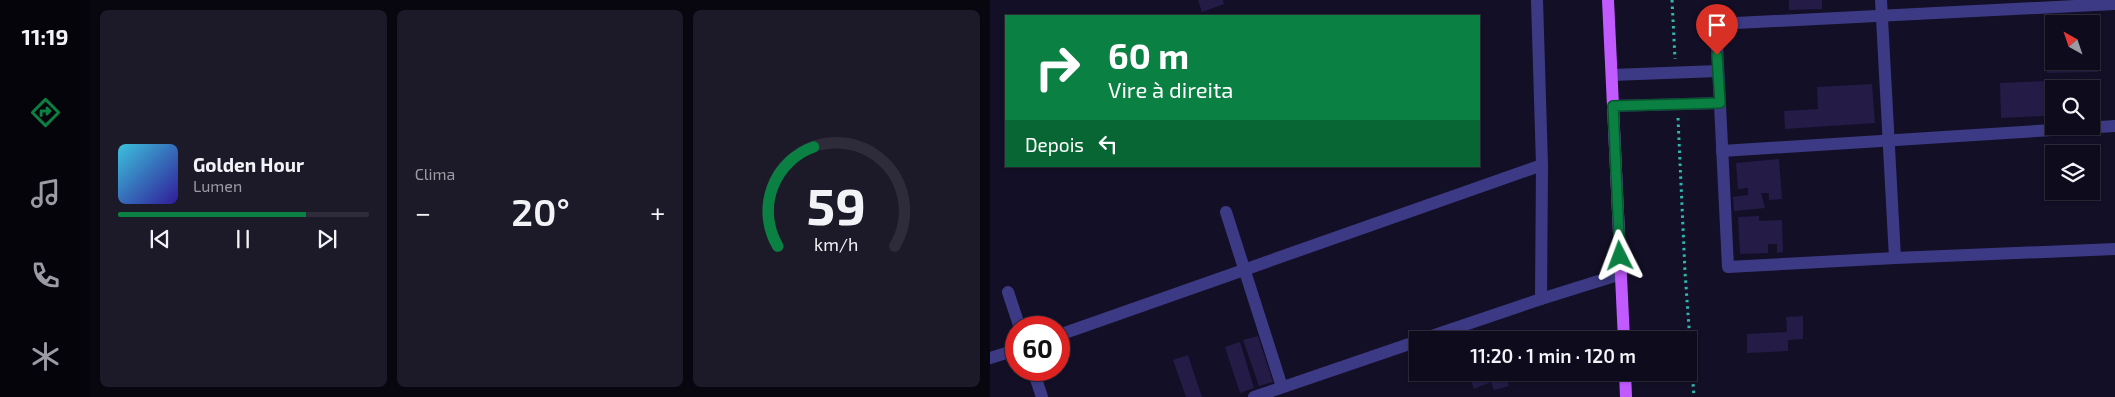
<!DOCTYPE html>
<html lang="pt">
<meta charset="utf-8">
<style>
body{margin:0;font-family:"Exo 2",sans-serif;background:#1c1929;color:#f1f3f6;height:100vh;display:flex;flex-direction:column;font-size:19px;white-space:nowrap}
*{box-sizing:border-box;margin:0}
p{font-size:16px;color:#9b9ba3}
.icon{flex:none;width:28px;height:28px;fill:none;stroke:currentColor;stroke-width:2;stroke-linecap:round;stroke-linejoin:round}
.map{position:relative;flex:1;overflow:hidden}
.panel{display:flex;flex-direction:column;gap:10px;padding:10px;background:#08060f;width:900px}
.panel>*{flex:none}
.hud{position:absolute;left:15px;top:15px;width:475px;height:152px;border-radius:0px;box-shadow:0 1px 4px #0004,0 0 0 1px #2e2b3b;background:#0b8043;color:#fff;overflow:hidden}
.needle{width:32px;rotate:320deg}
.controls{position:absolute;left:1055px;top:15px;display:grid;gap:10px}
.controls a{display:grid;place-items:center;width:55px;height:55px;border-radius:0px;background:#0e0b1c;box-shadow:0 1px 4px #0004,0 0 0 1px #2e2b3b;font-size:25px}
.speed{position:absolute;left:15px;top:316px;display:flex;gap:10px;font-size:25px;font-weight:700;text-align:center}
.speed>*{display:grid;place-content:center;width:65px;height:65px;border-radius:50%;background:#0e0b1c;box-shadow:0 1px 4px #0004,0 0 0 1px #2e2b3b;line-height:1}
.speed .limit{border:8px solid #d22;background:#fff;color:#111}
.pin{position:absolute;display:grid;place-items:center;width:42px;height:42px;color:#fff;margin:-51px -21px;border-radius:50% 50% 50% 0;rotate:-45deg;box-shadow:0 0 5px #0007}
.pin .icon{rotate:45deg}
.me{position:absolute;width:55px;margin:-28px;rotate:357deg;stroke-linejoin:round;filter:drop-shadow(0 0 4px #0008)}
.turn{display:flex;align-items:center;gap:18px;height:105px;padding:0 20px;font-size:22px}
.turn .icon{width:65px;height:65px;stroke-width:2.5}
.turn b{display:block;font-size:35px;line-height:42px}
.then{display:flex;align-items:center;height:48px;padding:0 20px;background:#0003;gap:10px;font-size:19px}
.big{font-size:38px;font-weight:600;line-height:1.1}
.panel .card{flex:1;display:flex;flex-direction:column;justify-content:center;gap:8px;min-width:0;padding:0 18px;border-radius:8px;background:#1c1929}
.panel .dial{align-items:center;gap:0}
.dial svg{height:130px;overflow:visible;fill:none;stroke:#2e2b3b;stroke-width:7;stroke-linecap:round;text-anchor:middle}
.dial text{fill:#f1f3f6;stroke:none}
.song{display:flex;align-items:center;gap:15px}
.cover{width:60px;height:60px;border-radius:8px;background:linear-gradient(135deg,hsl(190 70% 55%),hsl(250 70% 35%))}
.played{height:5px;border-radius:2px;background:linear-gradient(90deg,#0b8043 75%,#2e2b3b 75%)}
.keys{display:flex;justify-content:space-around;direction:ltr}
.heat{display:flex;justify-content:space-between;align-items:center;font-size:28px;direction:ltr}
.panel .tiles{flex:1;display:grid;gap:10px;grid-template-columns:repeat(3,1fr)}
.trip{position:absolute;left:419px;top:331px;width:288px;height:50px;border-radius:0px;background:#0e0b1c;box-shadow:0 1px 4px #0004,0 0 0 1px #2e2b3b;font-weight:600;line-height:50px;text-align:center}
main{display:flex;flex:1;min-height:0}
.menu{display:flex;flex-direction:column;width:90px;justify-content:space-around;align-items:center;background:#06040b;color:#9b9ba3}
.menu .icon{width:35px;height:35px}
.menu .on{color:#0b8043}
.menu b{font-size:22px;color:#f1f3f6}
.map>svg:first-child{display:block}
.building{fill:#241b47}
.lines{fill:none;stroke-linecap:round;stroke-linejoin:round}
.path{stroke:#2fb8b0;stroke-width:3;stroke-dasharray:2.5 4;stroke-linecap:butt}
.minor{stroke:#3d3a85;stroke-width:12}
.primary{stroke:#c25bff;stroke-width:12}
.route-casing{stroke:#07532c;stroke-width:12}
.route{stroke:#0b8043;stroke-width:9}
</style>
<main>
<nav class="menu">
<b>11:19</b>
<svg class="icon on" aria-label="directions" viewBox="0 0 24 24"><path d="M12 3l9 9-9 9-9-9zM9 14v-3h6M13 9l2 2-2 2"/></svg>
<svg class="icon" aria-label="music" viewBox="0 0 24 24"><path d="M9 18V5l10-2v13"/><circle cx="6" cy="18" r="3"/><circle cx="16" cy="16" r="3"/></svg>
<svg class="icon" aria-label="phone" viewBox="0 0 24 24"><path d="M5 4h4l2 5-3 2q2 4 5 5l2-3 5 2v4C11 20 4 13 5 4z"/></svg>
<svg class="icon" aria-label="climate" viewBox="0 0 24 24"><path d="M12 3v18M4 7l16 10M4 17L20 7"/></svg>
</nav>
<section class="panel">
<div class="tiles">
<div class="card">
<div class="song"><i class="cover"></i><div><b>Golden Hour</b><p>Lumen</p></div></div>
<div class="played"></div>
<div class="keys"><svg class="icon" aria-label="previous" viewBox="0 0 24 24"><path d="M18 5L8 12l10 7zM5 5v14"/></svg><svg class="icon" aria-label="pause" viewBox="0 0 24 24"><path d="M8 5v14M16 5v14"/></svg><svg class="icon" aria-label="next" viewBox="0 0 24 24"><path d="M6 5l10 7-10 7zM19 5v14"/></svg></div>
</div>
<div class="card"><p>Clima</p>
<div class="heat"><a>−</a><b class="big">20°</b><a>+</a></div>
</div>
<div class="card dial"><svg viewBox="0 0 100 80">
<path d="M14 69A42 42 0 1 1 86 69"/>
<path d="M14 69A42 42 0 0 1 36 8" stroke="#0b8043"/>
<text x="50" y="56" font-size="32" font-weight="700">59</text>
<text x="50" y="72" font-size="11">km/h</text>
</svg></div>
</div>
</section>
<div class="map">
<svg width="1125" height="397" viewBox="0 0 1125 397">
<rect width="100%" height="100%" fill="#130f26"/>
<g class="building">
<polygon points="208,0 233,0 234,4 212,12"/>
<polygon points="799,0 832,0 832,9 799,10"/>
<polygon points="1073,18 1073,24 1064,24 1064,54 1058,54 1056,19"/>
<polygon points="1105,31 1108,72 1057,73 1057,68 1085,67 1085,61 1101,61 1101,32"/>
<polygon points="1055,81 1056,116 1011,118 1010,83"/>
<polygon points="882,84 885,123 795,129 794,111 828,109 827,87"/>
<polygon points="789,159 792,199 779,200 779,193 771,193 775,208 744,211 743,197 758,195 758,188 748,189 746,163"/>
<polygon points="769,216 769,221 792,220 793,252 787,253 787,244 778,244 778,253 750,254 748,217"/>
<polygon points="813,316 813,339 798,340 798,351 757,353 757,334 797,332 796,317"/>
<polygon points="503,331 505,340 475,340"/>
<polygon points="268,336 283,382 269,386 253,340"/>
<polygon points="250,342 264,388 250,393 235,347"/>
<polygon points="198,355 212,397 196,397 183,360"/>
<polygon points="478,372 515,372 519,386 504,390 501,382 484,389"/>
</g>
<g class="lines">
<g class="path">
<polyline points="682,0 685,59"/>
<polyline points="688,118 695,272 704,397"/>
</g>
<g class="minor">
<polyline points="547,0 552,165 551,299"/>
<polyline points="891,0 905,258"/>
<polyline points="1125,4 726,24 738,267 905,258 1125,249"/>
<polyline points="622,75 728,71"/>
<polyline points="623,106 730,103"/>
<polyline points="732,151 1125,126"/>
<polyline points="236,212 292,387"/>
<polyline points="18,292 30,328"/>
<polyline points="69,335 552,165"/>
<polyline points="430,340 551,299 631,274"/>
<polyline points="0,358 26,350"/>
<polyline points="43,370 52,397"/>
<polyline points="264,397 428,341"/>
</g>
<g class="primary">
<polyline points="618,0 634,340"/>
<polyline points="635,372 636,397"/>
</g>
</g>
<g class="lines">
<g class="route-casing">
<polyline id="route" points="630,256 623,106 730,103 727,55"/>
</g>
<use href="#route" class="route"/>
</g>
</svg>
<div class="controls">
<a><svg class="needle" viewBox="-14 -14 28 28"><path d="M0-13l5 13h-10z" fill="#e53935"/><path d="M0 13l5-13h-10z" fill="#9b9ba3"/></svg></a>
<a><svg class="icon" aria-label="search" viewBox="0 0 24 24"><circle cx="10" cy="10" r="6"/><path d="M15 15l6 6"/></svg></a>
<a><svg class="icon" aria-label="layers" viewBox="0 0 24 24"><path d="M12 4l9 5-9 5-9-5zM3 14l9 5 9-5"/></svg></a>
</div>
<div class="speed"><div class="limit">60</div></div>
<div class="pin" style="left:727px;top:55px;background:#d93025"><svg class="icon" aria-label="arrive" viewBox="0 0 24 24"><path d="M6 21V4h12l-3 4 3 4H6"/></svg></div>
<svg class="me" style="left:630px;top:256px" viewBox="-20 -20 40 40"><path d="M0-17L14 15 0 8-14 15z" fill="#0b8043" stroke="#fff" stroke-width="4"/></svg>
<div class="trip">11:20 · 1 min · 120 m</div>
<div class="hud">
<div class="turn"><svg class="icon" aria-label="right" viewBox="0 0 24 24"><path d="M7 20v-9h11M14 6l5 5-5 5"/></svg><div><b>60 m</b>Vire à direita</div></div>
<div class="then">Depois<svg class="icon" aria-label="left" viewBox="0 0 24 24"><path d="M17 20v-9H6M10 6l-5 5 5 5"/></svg></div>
</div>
</div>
</main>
